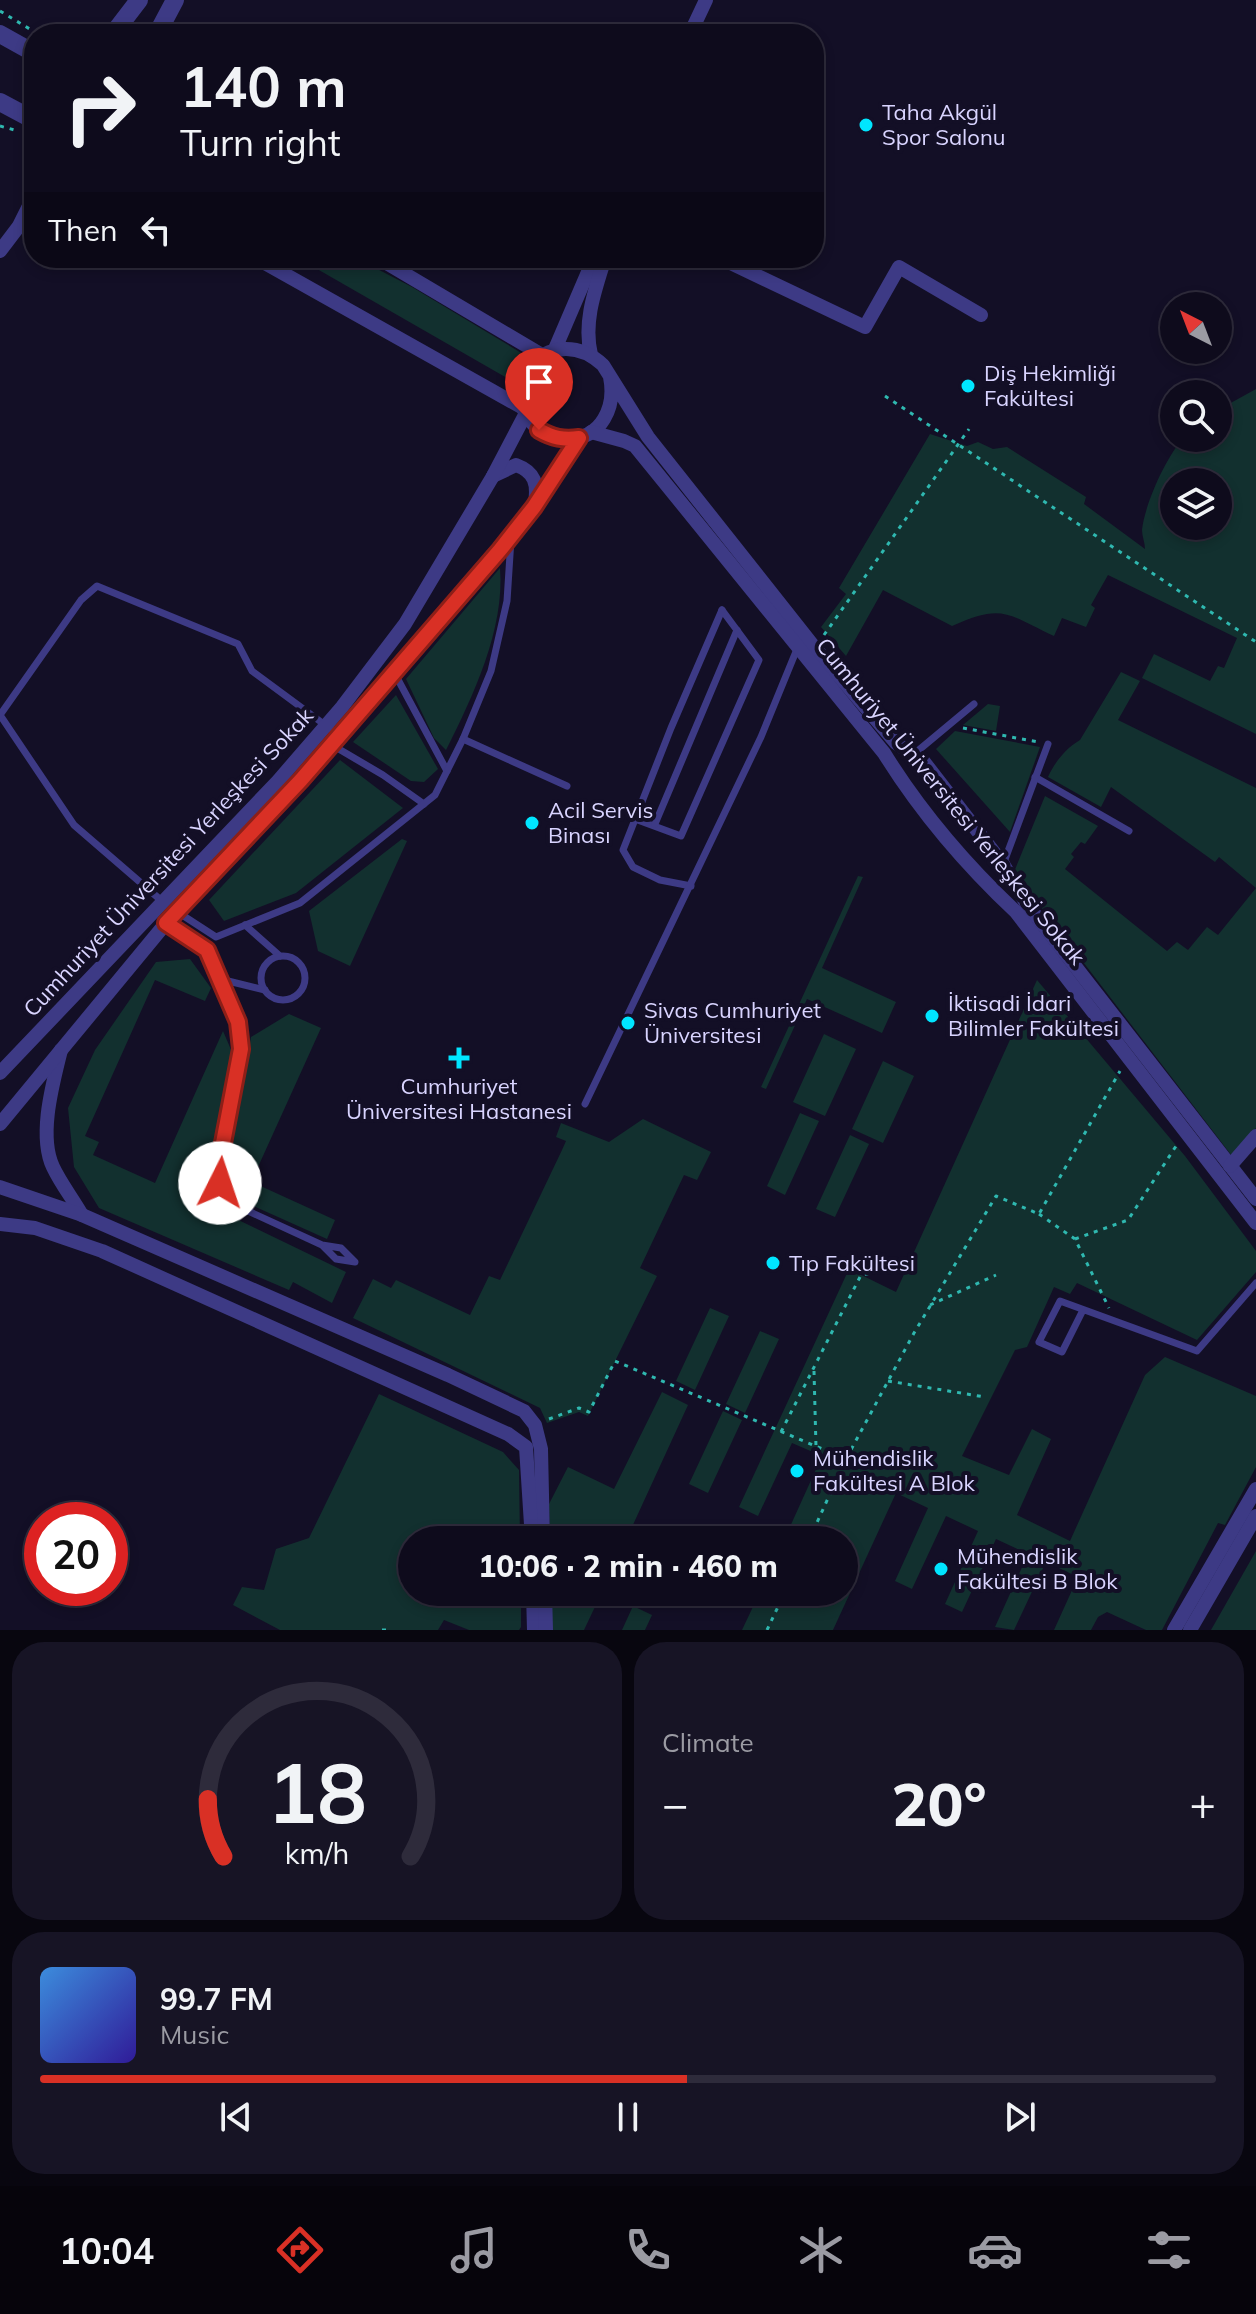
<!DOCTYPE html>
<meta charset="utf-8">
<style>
body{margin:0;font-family:Mulish,sans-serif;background:#171425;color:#f1f3f6;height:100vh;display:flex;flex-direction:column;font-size:30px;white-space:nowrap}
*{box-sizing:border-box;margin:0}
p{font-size:26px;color:#9b9ba3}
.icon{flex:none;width:44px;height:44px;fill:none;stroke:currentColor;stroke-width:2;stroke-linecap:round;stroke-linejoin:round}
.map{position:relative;height:1630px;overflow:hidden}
.panel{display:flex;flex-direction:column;gap:12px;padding:12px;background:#08060f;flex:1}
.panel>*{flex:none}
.banner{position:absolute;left:24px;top:24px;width:800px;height:244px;border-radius:32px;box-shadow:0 4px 12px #0003,0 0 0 2px #2e2b3b;background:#0e0b1c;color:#f1f3f6;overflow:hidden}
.needle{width:52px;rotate:318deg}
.tools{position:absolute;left:1160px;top:292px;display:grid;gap:16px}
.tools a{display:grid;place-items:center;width:72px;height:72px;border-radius:50%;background:#0e0b1c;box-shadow:0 4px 12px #0003,0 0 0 2px #2e2b3b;font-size:40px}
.speed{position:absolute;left:24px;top:1502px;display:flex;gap:16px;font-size:40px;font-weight:700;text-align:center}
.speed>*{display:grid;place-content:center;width:104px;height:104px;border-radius:50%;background:#0e0b1c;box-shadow:0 4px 12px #0003,0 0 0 2px #2e2b3b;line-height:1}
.speed .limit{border:12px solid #d22;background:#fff;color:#111}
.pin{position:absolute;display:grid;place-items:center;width:68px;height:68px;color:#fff;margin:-82px -34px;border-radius:50% 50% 50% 0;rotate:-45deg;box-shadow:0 0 8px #0007}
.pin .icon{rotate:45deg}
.me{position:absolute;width:88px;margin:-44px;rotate:4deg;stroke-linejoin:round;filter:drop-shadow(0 0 6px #0008)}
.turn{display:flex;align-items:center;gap:28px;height:168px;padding:0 24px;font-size:36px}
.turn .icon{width:104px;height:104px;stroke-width:2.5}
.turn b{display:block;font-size:56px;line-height:68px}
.then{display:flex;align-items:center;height:76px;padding:0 24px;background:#0003;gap:16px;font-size:30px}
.big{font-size:60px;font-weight:800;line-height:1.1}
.panel .widget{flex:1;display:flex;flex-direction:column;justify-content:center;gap:12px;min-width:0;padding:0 28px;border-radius:32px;background:#171425}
.panel .dial{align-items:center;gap:0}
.dial svg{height:208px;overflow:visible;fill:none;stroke:#2e2b3b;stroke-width:7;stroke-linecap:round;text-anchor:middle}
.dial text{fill:#f1f3f6;stroke:none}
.song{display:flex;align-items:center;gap:24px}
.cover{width:96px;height:96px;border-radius:12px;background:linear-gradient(135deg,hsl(210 70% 55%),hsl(250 70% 35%))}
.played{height:8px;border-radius:4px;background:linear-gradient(90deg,#d93025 55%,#2e2b3b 55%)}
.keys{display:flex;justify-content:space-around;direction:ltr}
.heat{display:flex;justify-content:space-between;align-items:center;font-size:44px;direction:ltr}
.panel .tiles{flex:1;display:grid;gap:12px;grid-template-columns:1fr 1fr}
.widget:last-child{grid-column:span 2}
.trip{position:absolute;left:398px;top:1526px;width:460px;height:80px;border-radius:40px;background:#0e0b1c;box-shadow:0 4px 12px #0003,0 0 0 2px #2e2b3b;font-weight:800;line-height:80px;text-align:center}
.tab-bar{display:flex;height:128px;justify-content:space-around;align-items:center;background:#06040b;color:#9b9ba3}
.tab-bar .icon{width:56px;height:56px}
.tab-bar .selected{color:#d93025}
.tab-bar b{font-size:36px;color:#f1f3f6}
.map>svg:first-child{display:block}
.green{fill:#12302f;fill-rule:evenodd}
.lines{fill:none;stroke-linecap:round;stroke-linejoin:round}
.path{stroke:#2fb8b0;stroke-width:3;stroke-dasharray:4 6;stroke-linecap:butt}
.service{stroke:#3d3a85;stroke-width:7}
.minor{stroke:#3d3a85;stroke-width:14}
.tertiary{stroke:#3d3a85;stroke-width:18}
.route-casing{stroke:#8d1f18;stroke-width:20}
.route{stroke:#d93025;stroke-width:14}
.poi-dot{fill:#00e5ff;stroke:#130f26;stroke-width:3}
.labels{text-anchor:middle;stroke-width:8;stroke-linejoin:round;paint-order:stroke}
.poi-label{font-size:22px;fill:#d9d4ff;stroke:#130f26;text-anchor:start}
.street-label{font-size:22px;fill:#d9d4ff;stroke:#130f26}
</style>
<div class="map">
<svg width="1256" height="1630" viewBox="0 0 1256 1630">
<rect width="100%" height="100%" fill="#130f26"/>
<g class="green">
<polygon points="298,258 356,258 412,287 533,360 519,385"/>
<path d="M1256 389V734L1142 678 1154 654 1210 681 1218 666 1224 668 1237 638 1108 575 1091 605 1095 608 1086 627 1062 618 1054 636C1007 614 1003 603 952 626L883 590 846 656 821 627 846 594 839 588 930 434 967 446 978 442 993 449 1007 447 1086 497 1084 504 1145 549C1145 543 1142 536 1142 530 1145 503 1166 458 1183 438H1218V410ZM1174 482H1218V526H1174Z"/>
<path d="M500 568C505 629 473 696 446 750L434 738 406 679Z"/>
<path d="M1121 672 1140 681 1118 720 1256 788V888L1219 857 1215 862 1111 787 1101 807 1048 777C1055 762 1065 749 1080 740Z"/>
<polygon points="396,695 438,769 424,782 411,781 353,742"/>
<polygon points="988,704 1000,706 996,731 963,725"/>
<polygon points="955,731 1040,747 1010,832 936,749"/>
<polygon points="340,760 403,808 296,893 224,921 209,900"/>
<polygon points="1045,796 1098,826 1085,844 1081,842 1071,854 1074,857 1065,869 1167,951 1177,942 1188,950 1207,927 1218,935 1256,888 1256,1128 1232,1156 1014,872"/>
<polygon points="402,839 407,841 350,966 318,951 309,911"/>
<polygon points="858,876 863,877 822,968 896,1002 882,1033 807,999 766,1089 761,1087"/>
<polygon points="190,959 211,988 205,1001 155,980 85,1136 99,1142 93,1155 155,1183 223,1031 232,1052 207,1175 211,1196 220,1211 346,1272 332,1303 293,1282 289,1290 99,1208 74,1167 68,1108 95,1050 156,962"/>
<polygon points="1037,980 1185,1156 1256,1251 1256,1272 1197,1340 1077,1283 1070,1294 1054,1287 1027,1347 1015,1350 962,1456 1009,1475 1032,1429 1051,1439 1017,1515 1070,1541 1145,1375 1165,1357 1256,1396 1256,1467 1225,1525 1218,1523 1162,1630 1146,1630 1107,1612 1098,1617 1091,1630 1054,1630 1078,1577 1046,1562 1014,1630 995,1627 1028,1554 996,1539 962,1612 945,1604 978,1531 946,1516 912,1589 895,1581 928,1508 896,1493 833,1630 742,1630 760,1592 844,1592 844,1540 784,1540 822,1456 792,1443 758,1516 739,1507 849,1269 896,1292"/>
<polygon points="289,1014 321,1028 253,1178 228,1166 251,1037"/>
<polygon points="824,1034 856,1049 825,1116 793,1102"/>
<polygon points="883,1061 914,1076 883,1143 852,1129"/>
<polygon points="800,1113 819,1121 785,1195 767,1186"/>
<polygon points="643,1119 711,1152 697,1180 684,1175 640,1268 657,1276 588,1416 579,1412 547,1423 540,1408 353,1318 373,1279 391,1288 396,1280 470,1315 489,1276 500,1280 562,1150 566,1141 556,1137 561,1123 609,1142"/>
<polygon points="850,1135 869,1144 835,1217 816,1209"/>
<polygon points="228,1171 335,1220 327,1239 240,1200 229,1182"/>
<polygon points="710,1308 729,1316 695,1390 676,1381"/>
<polygon points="760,1331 779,1339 745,1413 726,1404"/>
<polygon points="662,1392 688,1405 626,1540 550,1540 549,1504 568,1467 614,1489"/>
<polygon points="379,1394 503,1452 519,1470 520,1540 412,1540 412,1592 521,1592 521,1627 519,1630 469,1630 444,1620 438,1630 280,1630 233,1605 242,1587 264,1590 276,1549 309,1538"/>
<polygon points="723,1411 742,1420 708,1493 689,1484"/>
<polygon points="1256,1551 1256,1630 1211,1630"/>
<polygon points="551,1592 602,1592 584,1630 552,1630"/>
<polygon points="633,1606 652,1615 645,1630 622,1630"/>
</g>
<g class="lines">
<g class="path">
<polyline points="0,11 38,34"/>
<polyline points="0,126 18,131"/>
<polyline points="885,396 1256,642"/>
<polyline points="824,635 969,429"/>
<polyline points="963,728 1038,742"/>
<polyline points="1039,1214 1075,1239 1109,1308"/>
<polyline points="1075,1239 1128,1220 1178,1143"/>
<polyline points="930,1305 996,1275"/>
<polyline points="814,1371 816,1447"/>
<polyline points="888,1381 985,1397"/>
<polyline points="549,1419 579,1408 589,1412 615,1361 846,1459"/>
<polyline points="781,1432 861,1275 881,1271"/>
<polyline points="809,1540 846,1459 914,1333 996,1196 1039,1214 1120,1071"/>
<polyline points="382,1630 392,1630"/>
<polyline points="767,1630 785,1592"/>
</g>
<g class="service">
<polyline points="395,674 447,771"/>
<polyline points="463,739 567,786"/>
<polyline points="332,745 383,775 424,804"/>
<polyline points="914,754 974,704"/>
<polyline points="1035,777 1129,831"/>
<polyline points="635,819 681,836 759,660 722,610"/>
<polyline points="655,824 737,630"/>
<polyline points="1004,862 1048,744"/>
<polyline points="691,886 660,880 633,867 623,850 671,728 722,610"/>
<polyline points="163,902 74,825 0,715 81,600 97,586 238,644 252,671 340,736"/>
<polyline points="176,911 216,937 300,903 435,795 463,739 491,671 507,601 511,539"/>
<polyline points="166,923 207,950 238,1022 241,1049 218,1169 223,1190 235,1205 322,1245 336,1259 355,1262 341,1248 322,1245"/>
<polyline points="245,925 280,956"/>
<circle cx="283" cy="978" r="22"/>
<polyline points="220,979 265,990"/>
<polyline points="585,1104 761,737 797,649"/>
<polyline points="1083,1310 1062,1352 1039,1342 1060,1301 1197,1351 1256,1283"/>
</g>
<g class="minor">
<polyline points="690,34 706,0"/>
<polyline points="0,251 19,226 34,196"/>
<polyline points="256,258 523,408"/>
<polyline points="378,258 542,355"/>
<polyline points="720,258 865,327 899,267 981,315"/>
<polyline points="555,349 594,258"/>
<path d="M591 355C583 322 595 290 605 258"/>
<path d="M610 377C616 407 602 438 568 439 556 440 543 435 535 426 492 382 554 319 603 365L648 437 815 648 896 743 924 762 1003 864 1026 903 1256 1199"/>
<path d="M591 432 624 441 635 446 884 753C920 811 966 865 1016 912L1256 1223"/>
<path d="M493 476 516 465C535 472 538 484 535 503"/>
<path d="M61 1050C53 1083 38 1135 53 1167 61 1184 73 1199 82 1215"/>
<polyline points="0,1073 278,781 342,707 405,624 493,476 526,413"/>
<polyline points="0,1124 176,911 313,767 500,550 534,507 579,438"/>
<polyline points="1230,1166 1256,1136"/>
<polyline points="0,1187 82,1215 448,1375 524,1411 535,1425 541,1449 543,1540"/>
<polyline points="0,1224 35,1228 102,1251 508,1434 526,1447 532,1540"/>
<polyline points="533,1592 534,1630"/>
<polyline points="545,1592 546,1630"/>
<polyline points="1174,1630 1256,1489"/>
<polyline points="1190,1630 1256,1516"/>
</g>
<g class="tertiary">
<polyline points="0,34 34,53"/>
<polyline points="113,34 139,0"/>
<polyline points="157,34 175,0"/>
<polyline points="34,97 30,118 34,135"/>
<polyline points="0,102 30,118"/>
</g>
</g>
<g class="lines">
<g class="route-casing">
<path id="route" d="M220 1183 218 1169 241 1049 238 1022 207 950 166 923 301 780 500 550 534 507 579 438C563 440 553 438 539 430"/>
</g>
<use href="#route" class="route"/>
</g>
<g class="poi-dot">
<circle cx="866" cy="125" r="8"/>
<circle cx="968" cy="386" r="8"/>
<circle cx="532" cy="823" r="8"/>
<circle cx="932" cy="1016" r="8"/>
<circle cx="628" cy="1023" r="8"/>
<path d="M455 1046h8v8h8v8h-8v8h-8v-8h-8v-8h8z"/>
<circle cx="773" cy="1263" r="8"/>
<circle cx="797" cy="1471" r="8"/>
<circle cx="941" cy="1569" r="8"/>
</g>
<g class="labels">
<g class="poi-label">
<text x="882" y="120">Taha Akgül<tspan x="882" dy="25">Spor Salonu</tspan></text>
<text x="984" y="381">Diş Hekimliği<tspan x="984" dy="25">Fakültesi</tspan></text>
<text x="548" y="818">Acil Servis<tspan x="548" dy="25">Binası</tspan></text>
<text x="948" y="1011">İktisadi İdari<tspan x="948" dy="25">Bilimler Fakültesi</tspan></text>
<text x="644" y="1018">Sivas Cumhuriyet<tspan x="644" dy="25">Üniversitesi</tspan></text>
<text x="459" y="1094" text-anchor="middle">Cumhuriyet<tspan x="459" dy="25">Üniversitesi Hastanesi</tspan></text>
<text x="789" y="1271">Tıp Fakültesi</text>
<text x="813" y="1466">Mühendislik<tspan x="813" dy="25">Fakültesi A Blok</tspan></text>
<text x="957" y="1564">Mühendislik<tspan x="957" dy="25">Fakültesi B Blok</tspan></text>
</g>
<g class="street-label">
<text transform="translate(951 801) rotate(51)" y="8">Cumhuriyet Üniversitesi Yerleşkesi Sokak</text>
<text transform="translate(168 862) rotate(-47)" y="8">Cumhuriyet Üniversitesi Yerleşkesi Sokak</text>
</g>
</g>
</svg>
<div class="tools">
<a><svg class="needle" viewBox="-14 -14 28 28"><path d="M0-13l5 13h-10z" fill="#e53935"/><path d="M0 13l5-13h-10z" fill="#9b9ba3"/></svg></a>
<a><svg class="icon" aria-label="search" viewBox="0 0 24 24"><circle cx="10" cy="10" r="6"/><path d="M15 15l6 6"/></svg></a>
<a><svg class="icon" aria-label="layers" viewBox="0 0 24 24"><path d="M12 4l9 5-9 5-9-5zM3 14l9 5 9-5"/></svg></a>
</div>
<div class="speed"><div class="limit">20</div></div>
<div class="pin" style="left:539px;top:430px;background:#d93025"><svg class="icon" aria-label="arrive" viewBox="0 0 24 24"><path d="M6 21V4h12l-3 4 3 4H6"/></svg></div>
<svg class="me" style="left:220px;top:1183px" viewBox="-20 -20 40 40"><circle r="19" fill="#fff"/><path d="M0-13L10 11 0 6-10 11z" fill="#d93025"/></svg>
<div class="trip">10:06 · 2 min · 460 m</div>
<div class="banner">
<div class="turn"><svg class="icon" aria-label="right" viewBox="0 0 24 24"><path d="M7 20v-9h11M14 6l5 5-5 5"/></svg><div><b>140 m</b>Turn right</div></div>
<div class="then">Then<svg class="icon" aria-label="left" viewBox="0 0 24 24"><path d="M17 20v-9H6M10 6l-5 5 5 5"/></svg></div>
</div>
</div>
<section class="panel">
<div class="tiles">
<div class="widget dial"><svg viewBox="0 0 100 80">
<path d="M14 69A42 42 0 1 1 86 69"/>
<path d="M14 69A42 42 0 0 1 8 47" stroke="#d93025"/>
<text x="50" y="56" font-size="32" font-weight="700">18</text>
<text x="50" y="72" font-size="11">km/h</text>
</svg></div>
<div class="widget"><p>Climate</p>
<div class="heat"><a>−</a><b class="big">20°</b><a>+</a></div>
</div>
<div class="widget">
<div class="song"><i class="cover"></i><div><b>99.7 FM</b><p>Music</p></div></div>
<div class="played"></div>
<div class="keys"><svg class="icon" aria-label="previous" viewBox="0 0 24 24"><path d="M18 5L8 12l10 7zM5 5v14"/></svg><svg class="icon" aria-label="pause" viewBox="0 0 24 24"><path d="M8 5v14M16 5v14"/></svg><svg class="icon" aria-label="next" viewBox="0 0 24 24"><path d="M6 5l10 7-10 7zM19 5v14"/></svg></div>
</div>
</div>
</section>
<nav class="tab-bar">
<b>10:04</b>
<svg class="icon selected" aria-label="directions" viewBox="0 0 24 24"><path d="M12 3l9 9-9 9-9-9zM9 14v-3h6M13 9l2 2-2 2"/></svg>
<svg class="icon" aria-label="music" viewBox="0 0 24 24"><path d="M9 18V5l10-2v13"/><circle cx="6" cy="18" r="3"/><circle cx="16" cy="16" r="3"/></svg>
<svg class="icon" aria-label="phone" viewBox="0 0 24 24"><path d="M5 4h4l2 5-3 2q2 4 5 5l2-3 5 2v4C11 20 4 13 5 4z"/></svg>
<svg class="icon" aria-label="climate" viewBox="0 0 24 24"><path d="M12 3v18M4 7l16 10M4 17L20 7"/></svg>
<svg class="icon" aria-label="car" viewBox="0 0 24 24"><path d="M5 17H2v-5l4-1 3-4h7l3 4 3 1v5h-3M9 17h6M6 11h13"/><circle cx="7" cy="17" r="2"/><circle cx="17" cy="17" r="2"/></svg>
<svg class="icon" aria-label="filters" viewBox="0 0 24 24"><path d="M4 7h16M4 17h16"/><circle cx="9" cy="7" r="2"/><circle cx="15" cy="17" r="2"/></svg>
</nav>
